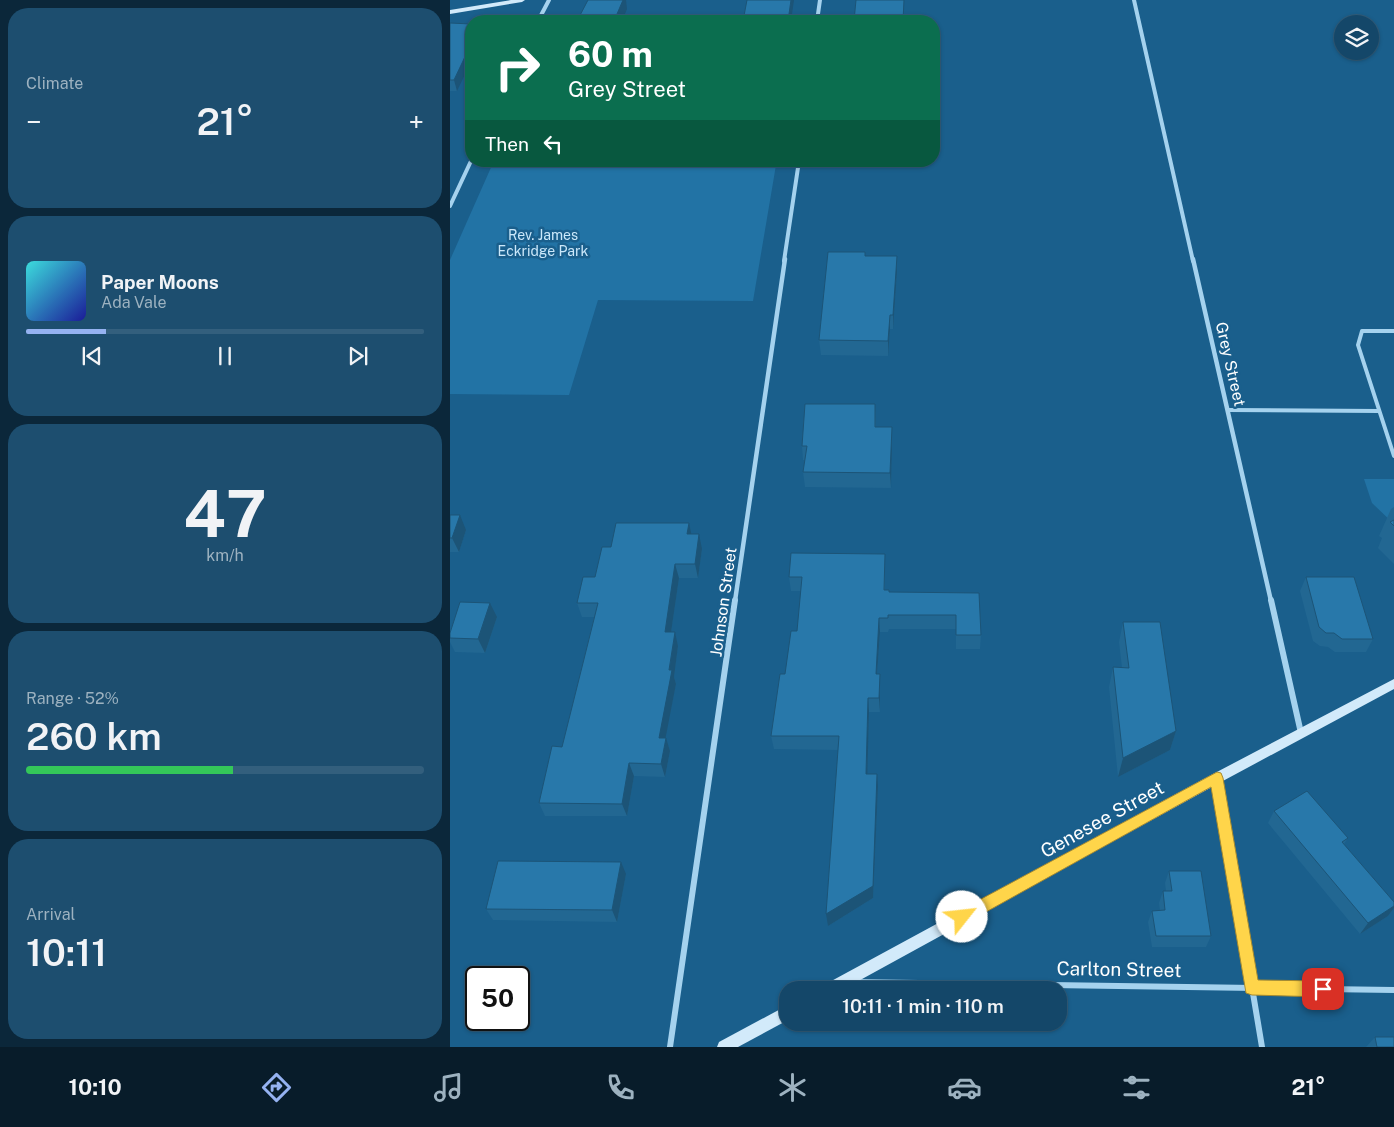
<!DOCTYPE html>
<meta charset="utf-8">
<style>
body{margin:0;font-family:"Public Sans",sans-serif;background:#1d4e6f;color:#f1f3f6;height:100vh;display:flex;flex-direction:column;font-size:19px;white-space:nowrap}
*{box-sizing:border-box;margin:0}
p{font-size:16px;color:#9db2c0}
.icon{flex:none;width:28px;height:28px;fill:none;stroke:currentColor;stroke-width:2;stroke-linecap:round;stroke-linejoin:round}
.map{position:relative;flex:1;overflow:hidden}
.details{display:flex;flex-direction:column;gap:8px;padding:8px;background:#0b273a;width:450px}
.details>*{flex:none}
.top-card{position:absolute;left:15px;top:15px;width:475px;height:152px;border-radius:20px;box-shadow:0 1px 4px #0004,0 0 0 1px #335f7d;background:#0b6e4f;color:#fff;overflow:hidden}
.fabs{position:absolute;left:884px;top:15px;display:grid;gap:10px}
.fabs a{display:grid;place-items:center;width:45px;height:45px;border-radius:50%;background:#144769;box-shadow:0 1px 4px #0004,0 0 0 1px #335f7d;font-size:25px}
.speed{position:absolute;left:15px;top:966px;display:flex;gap:10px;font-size:25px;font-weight:700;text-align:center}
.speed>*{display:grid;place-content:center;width:65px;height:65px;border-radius:50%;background:#144769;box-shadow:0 1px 4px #0004,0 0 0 1px #335f7d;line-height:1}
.speed .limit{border:2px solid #111;border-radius:8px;background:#fff;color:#111}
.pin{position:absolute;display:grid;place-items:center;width:42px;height:42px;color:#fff;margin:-21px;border-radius:10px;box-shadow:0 2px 8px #0006}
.me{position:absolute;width:55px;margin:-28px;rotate:61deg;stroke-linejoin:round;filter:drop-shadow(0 0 4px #0008)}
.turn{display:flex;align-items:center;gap:18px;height:105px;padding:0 20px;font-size:22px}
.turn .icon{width:65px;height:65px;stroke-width:2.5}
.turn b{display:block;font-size:35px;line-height:42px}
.then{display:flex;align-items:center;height:48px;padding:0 20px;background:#0003;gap:10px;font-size:19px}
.big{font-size:38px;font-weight:600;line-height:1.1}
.details .tile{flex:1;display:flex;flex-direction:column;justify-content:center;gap:8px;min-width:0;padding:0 18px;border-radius:20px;background:#1d4e6f}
.details .dial{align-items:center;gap:0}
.dial b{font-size:65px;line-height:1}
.song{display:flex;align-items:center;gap:15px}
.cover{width:60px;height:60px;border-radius:8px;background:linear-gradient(135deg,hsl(180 70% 55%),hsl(240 70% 35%))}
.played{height:5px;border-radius:2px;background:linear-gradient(90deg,#95b2f1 20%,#335f7d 20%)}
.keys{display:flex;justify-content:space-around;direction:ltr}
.heat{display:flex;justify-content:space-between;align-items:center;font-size:28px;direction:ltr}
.charge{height:8px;border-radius:4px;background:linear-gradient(90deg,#34c759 52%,#335f7d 0)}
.trip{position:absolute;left:329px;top:981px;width:288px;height:50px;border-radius:20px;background:#144769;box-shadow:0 1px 4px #0004,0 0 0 1px #335f7d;font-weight:600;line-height:50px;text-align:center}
.menu{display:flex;height:80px;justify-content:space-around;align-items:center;background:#081c2a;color:#9db2c0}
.menu .icon{width:35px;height:35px}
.menu .current{color:#95b2f1}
.menu b{font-size:22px;color:#f1f3f6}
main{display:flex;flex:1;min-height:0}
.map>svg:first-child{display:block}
.green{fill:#2273a5}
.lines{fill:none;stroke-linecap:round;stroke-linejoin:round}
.lane{stroke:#a5d2ee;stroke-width:4}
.street-far2{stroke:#a5d2ee;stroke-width:4}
.street-far1{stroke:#a5d2ee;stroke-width:4.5}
.street{stroke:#a5d2ee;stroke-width:6}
.secondary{fill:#d2eafa;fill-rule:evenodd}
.wall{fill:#226792}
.shaded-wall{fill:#1c5477}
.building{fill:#2878aa;stroke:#1c5477}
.route{fill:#ffd54a;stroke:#a68a30}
.labels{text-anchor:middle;stroke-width:5;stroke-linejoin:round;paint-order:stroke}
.far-park-label{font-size:14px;fill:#cbe8fa;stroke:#1a5f8c}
.street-label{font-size:16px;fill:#fff;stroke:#1a5f8c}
.near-street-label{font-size:19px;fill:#fff;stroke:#1a5f8c}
</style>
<main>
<section class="details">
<div class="tile"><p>Climate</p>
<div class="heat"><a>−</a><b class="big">21°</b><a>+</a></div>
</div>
<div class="tile">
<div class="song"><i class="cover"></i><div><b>Paper Moons</b><p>Ada Vale</p></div></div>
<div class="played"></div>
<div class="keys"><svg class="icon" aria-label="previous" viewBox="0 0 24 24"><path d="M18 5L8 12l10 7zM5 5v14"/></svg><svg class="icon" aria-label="pause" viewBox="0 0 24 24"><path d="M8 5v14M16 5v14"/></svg><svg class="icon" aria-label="next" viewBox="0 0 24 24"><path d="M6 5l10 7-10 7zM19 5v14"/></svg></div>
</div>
<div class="tile dial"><b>47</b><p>km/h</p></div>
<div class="tile"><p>Range · 52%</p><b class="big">260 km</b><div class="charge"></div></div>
<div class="tile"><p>Arrival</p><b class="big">10:11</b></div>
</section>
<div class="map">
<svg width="944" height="1047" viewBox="0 0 944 1047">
<rect width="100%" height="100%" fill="#1a5f8c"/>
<g class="green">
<polygon points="43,163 326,165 303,301 148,300 119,395 0,394 0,260"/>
<polygon points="914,479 944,479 944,524 922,503"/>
</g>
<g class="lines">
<g class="lane">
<polyline points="944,331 912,331 908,345 944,456"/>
<polyline points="778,410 929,411"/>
</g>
<g class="street-far2">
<polyline points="684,0 743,261"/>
<polyline points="88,21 99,0"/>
<polyline points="367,21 370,0"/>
<polyline points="0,206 21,161"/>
<polyline points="334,261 349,161"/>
</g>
<g class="street-far1">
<polyline points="743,259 821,601"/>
<polyline points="285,601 335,259"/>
</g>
<g class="street">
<polyline points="821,600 851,733"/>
<polyline points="767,778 812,1047"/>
<polyline points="402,982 944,990"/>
<polyline points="220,1047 285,600"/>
</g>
<g class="secondary">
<polygon points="61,0 75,0 72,2 0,14 0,10"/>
<polygon points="944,679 944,689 771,782 392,990 372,990 374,985 763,774"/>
<polygon points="338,1005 338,1020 288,1047 267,1047 269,1042"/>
</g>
</g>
<g class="wall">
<polygon points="0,23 7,91 0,91"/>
<polygon points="415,256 447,271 443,329 440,329 438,356 371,355 369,340"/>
<polygon points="425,404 426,427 442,427 441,488 355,487 353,472 355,460 353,460 352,446"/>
<polygon points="944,507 944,564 928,548 932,538 929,536 941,509"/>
<polygon points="0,515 16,530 9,552 0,552"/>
<polygon points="242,534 252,549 248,578 229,578 221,632 228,646 224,677 226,684 215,738 220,751 215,777 184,776 177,816 95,816 89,803 112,747 144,617 132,617 127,603 145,577 161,547"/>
<polygon points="435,568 435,590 439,592 529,593 531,635 530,649 506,649 506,629 439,629 438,632 430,632 427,674 430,688 430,712 419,712 417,774 428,787 423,898 378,926 388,750 324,749 321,736 335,674 347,631 351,591 341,591 339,577"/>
<polygon points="856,577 923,639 916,652 885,652 878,647 870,646 863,641 850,591"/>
<polygon points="47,617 35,653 5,652 0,642 0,633"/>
<polygon points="673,622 726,731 720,750 668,777 659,687 663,667 672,668 669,642"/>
<polygon points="824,811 898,838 894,844 944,902 944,908 938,916 910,934 818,823"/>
<polygon points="719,871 761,936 756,947 702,947 698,922 702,911 710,911 709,903 713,891 716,891 715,883"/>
<polygon points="176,874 167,922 43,920 36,909"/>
<polygon points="925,1037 944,1047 916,1047"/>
</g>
<g class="shaded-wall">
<polygon points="173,0 176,0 177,9 172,21 164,21"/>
<polygon points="341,0 344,0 341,21 338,21"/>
<polygon points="21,44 21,62 7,91 4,80"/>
<polygon points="447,256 447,271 443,329 443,315"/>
<polygon points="440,315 440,329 438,356 438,341"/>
<polygon points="442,427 442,441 441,488 440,473"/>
<polygon points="10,515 16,530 9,552 2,538"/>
<polygon points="239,523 242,537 237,534"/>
<polygon points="249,534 252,549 248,578 245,564"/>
<polygon points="225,564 229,578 219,646 215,632"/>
<polygon points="40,603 47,617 35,653 28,639"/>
<polygon points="429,618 430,632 426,688 426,674"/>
<polygon points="225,632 228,646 224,677 226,684 213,751 209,738"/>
<polygon points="430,674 430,712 429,698"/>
<polygon points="418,698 419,712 417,787 416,774"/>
<polygon points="726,731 720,750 668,777 673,758"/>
<polygon points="216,738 220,751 215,777 211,764"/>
<polygon points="179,763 184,776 177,816 172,804"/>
<polygon points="427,774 428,787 423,898 378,926 376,914"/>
<polygon points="171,862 176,874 167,922 162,910"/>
<polygon points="944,906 944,908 938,916 910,934 918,923"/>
</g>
<g class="building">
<polygon points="138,0 173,0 164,21 127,21"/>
<polygon points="297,0 341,0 338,21 293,21"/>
<polygon points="406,0 454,0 453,21 404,21"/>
<polygon points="0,23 21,24 21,44 4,80 0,80"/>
<polygon points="378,252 415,252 415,256 447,256 443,315 440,315 438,341 369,340"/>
<polygon points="355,404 425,404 425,427 442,427 440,473 353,472 357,446 352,446"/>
<polygon points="0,515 10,515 2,538 0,538"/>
<polygon points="944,520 944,526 940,522"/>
<polygon points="166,523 239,523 237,534 249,534 245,564 225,564 215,632 225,632 219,670 222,670 209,738 216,738 211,764 179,763 172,804 89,803 102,746 112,747 148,603 127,603 133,577 145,577 152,547 161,547"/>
<polygon points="341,553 435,554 434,590 439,590 439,592 529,593 531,635 506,635 506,615 438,615 438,618 429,618 426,674 430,674 429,698 418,698 416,774 427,774 423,886 376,914 389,736 321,736 330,674 335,674 341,631 347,631 352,577 339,577"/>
<polygon points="856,577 904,577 923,639 892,639 884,633 876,633 869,627"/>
<polygon points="10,602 40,603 28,639 0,638 0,633"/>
<polygon points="673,622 710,622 726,731 673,758 663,667 679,668"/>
<polygon points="857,791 898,838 892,842 944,902 944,906 918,923 824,811"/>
<polygon points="48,861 171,862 162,910 36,909"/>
<polygon points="719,871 751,871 761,936 706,936 702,911 715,910 713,891 722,891"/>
<polygon points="925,1037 944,1037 944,1047 927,1047"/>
</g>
<polygon class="route" points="767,772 771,773 773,778 808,980 873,981 878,983 881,989 878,994 873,997 802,995 796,993 761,787 518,922 512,924 507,922 505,917 507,912"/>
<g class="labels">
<g class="far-park-label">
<text x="93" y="240">Rev. James<tspan x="93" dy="16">Eckridge Park</tspan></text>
</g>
<g class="street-label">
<text transform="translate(781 364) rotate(77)" y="6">Grey Street</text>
<text transform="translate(273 602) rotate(-82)" y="6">Johnson Street</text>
</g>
<g class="near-street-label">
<text transform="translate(652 819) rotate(-29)" y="7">Genesee Street</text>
<text transform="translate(669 969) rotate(1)" y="7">Carlton Street</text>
</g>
</g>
</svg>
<div class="fabs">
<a><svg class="icon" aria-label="layers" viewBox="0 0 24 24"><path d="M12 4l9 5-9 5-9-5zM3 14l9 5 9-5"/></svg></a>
</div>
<div class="speed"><div class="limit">50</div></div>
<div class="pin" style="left:873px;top:989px;background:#d93025"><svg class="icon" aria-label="arrive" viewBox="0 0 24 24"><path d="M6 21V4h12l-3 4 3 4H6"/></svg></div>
<svg class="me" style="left:512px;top:917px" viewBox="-20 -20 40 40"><circle r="19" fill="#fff"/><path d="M0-13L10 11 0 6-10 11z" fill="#ffd54a"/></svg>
<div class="trip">10:11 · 1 min · 110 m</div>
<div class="top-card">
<div class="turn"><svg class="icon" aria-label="right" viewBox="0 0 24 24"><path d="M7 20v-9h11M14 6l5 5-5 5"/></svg><div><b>60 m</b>Grey Street</div></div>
<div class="then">Then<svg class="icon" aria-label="left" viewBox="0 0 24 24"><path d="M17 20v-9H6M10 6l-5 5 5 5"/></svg></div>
</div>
</div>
</main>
<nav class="menu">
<b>10:10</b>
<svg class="icon current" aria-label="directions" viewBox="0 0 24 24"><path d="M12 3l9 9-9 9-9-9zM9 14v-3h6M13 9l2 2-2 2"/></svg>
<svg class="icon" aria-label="music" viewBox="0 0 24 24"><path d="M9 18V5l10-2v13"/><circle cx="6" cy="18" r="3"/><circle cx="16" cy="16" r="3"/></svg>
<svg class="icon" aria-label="phone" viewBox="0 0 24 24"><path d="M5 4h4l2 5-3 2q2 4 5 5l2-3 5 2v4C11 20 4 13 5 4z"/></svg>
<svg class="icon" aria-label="climate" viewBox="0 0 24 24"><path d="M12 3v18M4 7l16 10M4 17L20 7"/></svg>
<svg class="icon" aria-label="car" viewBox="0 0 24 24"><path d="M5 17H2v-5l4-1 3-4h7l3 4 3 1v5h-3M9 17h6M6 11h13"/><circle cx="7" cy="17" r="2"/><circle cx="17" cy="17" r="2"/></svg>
<svg class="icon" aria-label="filters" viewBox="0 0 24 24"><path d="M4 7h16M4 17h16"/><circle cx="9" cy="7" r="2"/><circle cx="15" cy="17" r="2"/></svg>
<b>21°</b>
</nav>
